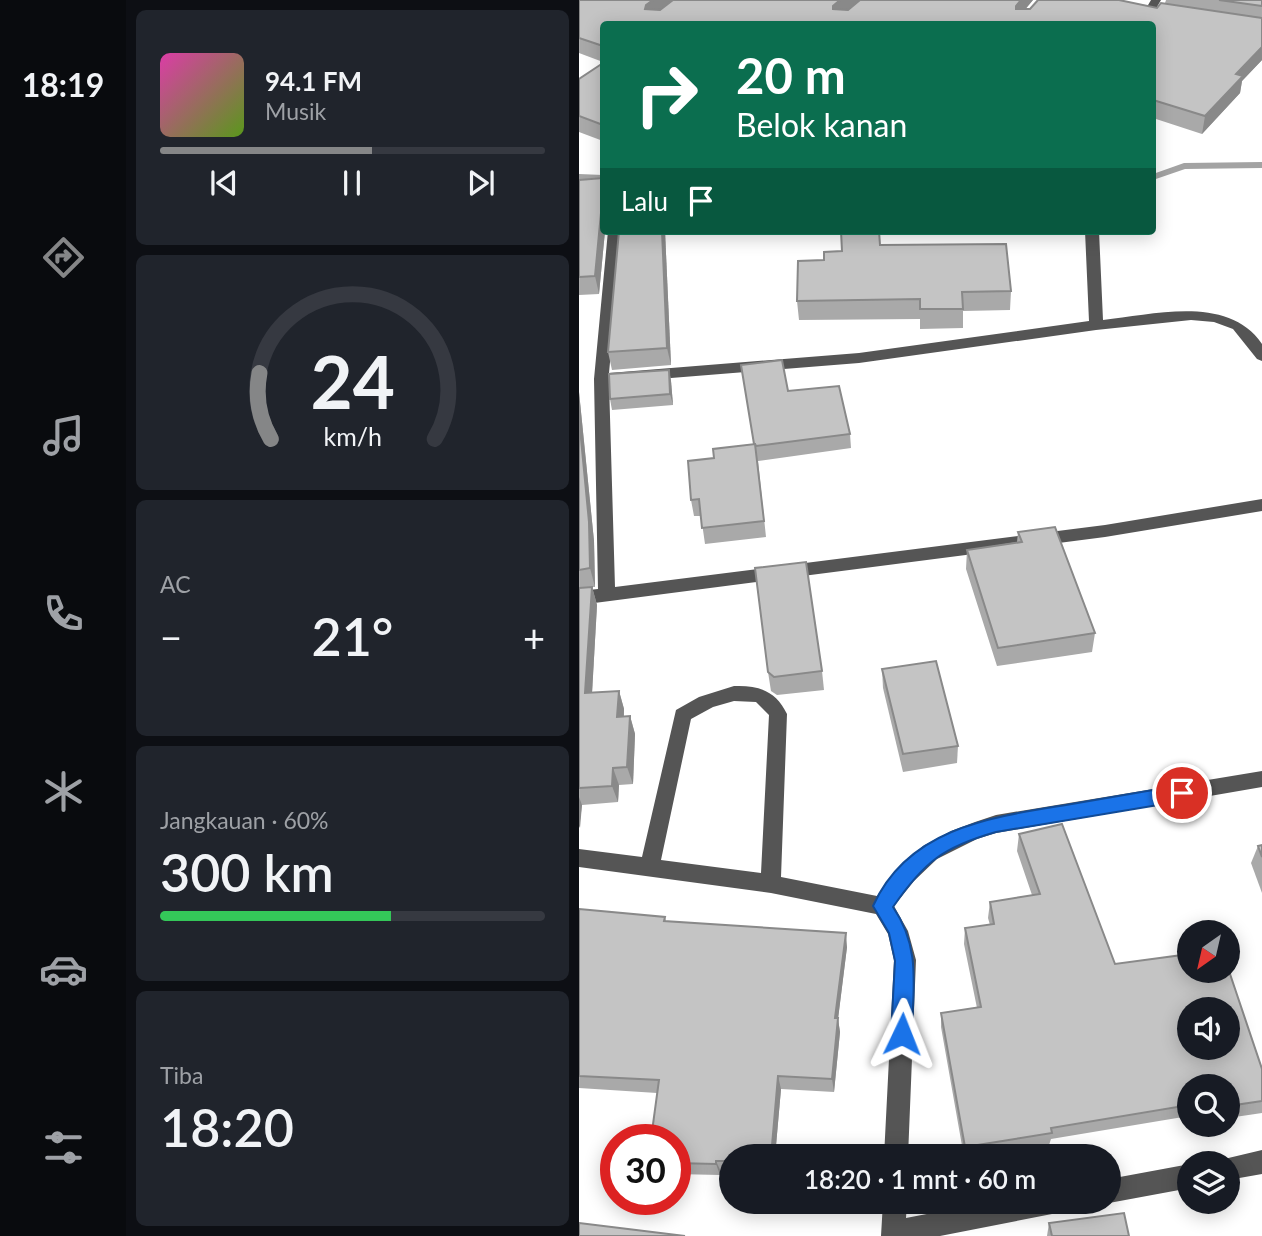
<!DOCTYPE html>
<html lang="id">
<meta charset="utf-8">
<style>
body{margin:0;font-family:Lato,sans-serif;background:#20242c;color:#f1f3f6;height:100vh;display:flex;flex-direction:column;font-size:26px;white-space:nowrap}
*{box-sizing:border-box;margin:0}
p{font-size:23px;color:#9ea1a6}
.icon{flex:none;width:38px;height:38px;fill:none;stroke:currentColor;stroke-width:2;stroke-linecap:round;stroke-linejoin:round}
.map{position:relative;flex:1;overflow:hidden}
.side{display:flex;flex-direction:column;gap:10px;padding:10px;background:#0d0f14;width:453px}
.side>*{flex:none}
.hud{position:absolute;left:21px;top:21px;width:556px;height:214px;border-radius:7px;box-shadow:0 4px 18px #0003;background:#0b6e4f;color:#fff;overflow:hidden}
.needle{width:46px;rotate:214deg}
.fabs{position:absolute;left:598px;top:920px;display:grid;gap:14px}
.fabs a{display:grid;place-items:center;width:63px;height:63px;border-radius:50%;background:#171b24;box-shadow:0 4px 18px #0003;font-size:35px}
.speed{position:absolute;left:21px;top:1124px;display:flex;gap:14px;font-size:35px;font-weight:700;text-align:center}
.speed>*{display:grid;place-content:center;width:91px;height:91px;border-radius:50%;background:#171b24;box-shadow:0 4px 18px #0003;line-height:1}
.speed .limit{border:10px solid #d22;background:#fff;color:#111}
.pin{position:absolute;display:grid;place-items:center;width:60px;height:60px;color:#fff;margin:-30px;border:4px solid #fff;border-radius:50%;box-shadow:0 2px 7px #0007}
.me{position:absolute;width:77px;margin:-38px;rotate:2deg;stroke-linejoin:round;filter:drop-shadow(0 0 5px #0008)}
.turn{display:flex;align-items:center;gap:24px;height:147px;padding:0 21px;font-size:32px}
.turn .icon{width:91px;height:91px;stroke-width:2.5}
.turn b{display:block;font-size:49px;line-height:60px}
.then{display:flex;align-items:center;height:66px;padding:0 21px;background:#0003;gap:14px;font-size:26px}
.big{font-size:52px;font-weight:600;line-height:1.1}
.side .widget{flex:1;display:flex;flex-direction:column;justify-content:center;gap:10px;min-width:0;padding:0 24px;border-radius:10px;background:#20242c}
.side .dial{align-items:center;gap:0}
.dial svg{height:182px;overflow:visible;fill:none;stroke:#363941;stroke-width:7;stroke-linecap:round;text-anchor:middle}
.dial text{fill:#f1f3f6;stroke:none}
.song{display:flex;align-items:center;gap:21px}
.cover{width:84px;height:84px;border-radius:10px;background:linear-gradient(135deg,hsl(320 70% 55%),hsl(90 70% 35%))}
.played{height:7px;border-radius:4px;background:linear-gradient(90deg,#858687 55%,#363941 55%)}
.keys{display:flex;justify-content:space-around;direction:ltr}
.heat{display:flex;justify-content:space-between;align-items:center;font-size:38px;direction:ltr}
.charge{height:10px;border-radius:5px;background:linear-gradient(90deg,#34c759 60%,#363941 0)}
.trip{position:absolute;left:140px;top:1144px;width:402px;height:70px;border-radius:35px;background:#171b24;box-shadow:0 4px 18px #0003;font-weight:600;line-height:70px;text-align:center}
main{display:flex;flex:1;min-height:0}
.tab-bar{display:flex;flex-direction:column;width:126px;justify-content:space-around;align-items:center;background:#090b0e;color:#9ea1a6}
.tab-bar .icon{width:49px;height:49px}
.tab-bar .on{color:#858687}
.tab-bar b{font-size:32px;color:#f1f3f6}
.map>svg:first-child{display:block}
.lines{fill:none;stroke-linecap:round;stroke-linejoin:round}
.stream{fill:#a3a3a3;fill-rule:evenodd}
.minor{fill:#555;fill-rule:evenodd}
.wall{fill:#a9a9a9}
.shaded-wall{fill:#898989}
.building{fill:#c4c4c4;stroke:#898989;stroke-width:2;fill-rule:evenodd}
.route{fill:#1a73e8;stroke:#114b97;stroke-width:2}
</style>
<main>
<nav class="tab-bar">
<b>18:19</b>
<svg class="icon on" aria-label="directions" viewBox="0 0 24 24"><path d="M12 3l9 9-9 9-9-9zM9 14v-3h6M13 9l2 2-2 2"/></svg>
<svg class="icon" aria-label="music" viewBox="0 0 24 24"><path d="M9 18V5l10-2v13"/><circle cx="6" cy="18" r="3"/><circle cx="16" cy="16" r="3"/></svg>
<svg class="icon" aria-label="phone" viewBox="0 0 24 24"><path d="M5 4h4l2 5-3 2q2 4 5 5l2-3 5 2v4C11 20 4 13 5 4z"/></svg>
<svg class="icon" aria-label="climate" viewBox="0 0 24 24"><path d="M12 3v18M4 7l16 10M4 17L20 7"/></svg>
<svg class="icon" aria-label="car" viewBox="0 0 24 24"><path d="M5 17H2v-5l4-1 3-4h7l3 4 3 1v5h-3M9 17h6M6 11h13"/><circle cx="7" cy="17" r="2"/><circle cx="17" cy="17" r="2"/></svg>
<svg class="icon" aria-label="filters" viewBox="0 0 24 24"><path d="M4 7h16M4 17h16"/><circle cx="9" cy="7" r="2"/><circle cx="15" cy="17" r="2"/></svg>
</nav>
<section class="side">
<div class="widget">
<div class="song"><i class="cover"></i><div><b>94.1 FM</b><p>Musik</p></div></div>
<div class="played"></div>
<div class="keys"><svg class="icon" aria-label="previous" viewBox="0 0 24 24"><path d="M18 5L8 12l10 7zM5 5v14"/></svg><svg class="icon" aria-label="pause" viewBox="0 0 24 24"><path d="M8 5v14M16 5v14"/></svg><svg class="icon" aria-label="next" viewBox="0 0 24 24"><path d="M6 5l10 7-10 7zM19 5v14"/></svg></div>
</div>
<div class="widget dial"><svg viewBox="0 0 100 80">
<path d="M14 69A42 42 0 1 1 86 69"/>
<path d="M14 69A42 42 0 0 1 9 40" stroke="#858687"/>
<text x="50" y="56" font-size="32" font-weight="700">24</text>
<text x="50" y="72" font-size="11">km/h</text>
</svg></div>
<div class="widget"><p>AC</p>
<div class="heat"><a>−</a><b class="big">21°</b><a>+</a></div>
</div>
<div class="widget"><p>Jangkauan · 60%</p><b class="big">300 km</b><div class="charge"></div></div>
<div class="widget"><p>Tiba</p><b class="big">18:20</b></div>
</section>
<div class="map">
<svg width="683" height="1236" viewBox="0 0 683 1236">
<rect width="100%" height="100%" fill="#fff"/>
<g class="lines">
<g class="stream">
<polygon points="683,162 683,168 606,169 574,180 574,174 605,163"/>
<polygon points="0,174 24,175 24,181 0,180"/>
</g>
<g class="minor">
<polygon points="572,0 582,0 574,14 570,15 565,12"/>
<path d="M29 231H43L30 373 280 353 510 321 506 231H520L524 320C574 315 649 294 683 344V361L678 359 654 329 635 322 612 320 517 330 280 363 30 383 36 587 526 525 683 499V511L526 537 0 605V591L19 589 15 379Z"/>
<path d="M155 686C180 685 197 691 208 714L202 877 298 896 320 868 344 846 372 831 396 822 417 815 683 771V787L417 833 398 839 358 859 335 881 315 906 329 931 337 960 329 1157H305L315 960 309 934 297 914 192 893 0 867V849L63 857 97 710 120 697ZM155 701 177 702 190 715 182 873 82 860 112 719 134 707Z"/>
<polygon points="683,1150 683,1174 649,1180 649,1164 639,1164 641,1160"/>
<polygon points="611,1164 611,1188 530,1203 528,1202 530,1179"/>
<polygon points="304,1202 328,1202 327,1218 410,1202 485,1202 481,1210 473,1214 361,1236 302,1236"/>
</g>
</g>
<g class="wall">
<polygon points="0,0 454,0 446,9 578,8 586,3 587,0 683,0 683,60 663,81 661,93 623,134 574,118 574,24 24,24 24,62 0,53"/>
<polygon points="24,63 24,141 0,132 0,79"/>
<polygon points="0,180 24,231 26,231 20,294 0,295"/>
<polygon points="86,231 92,365 33,370 29,352"/>
<polygon points="301,245 432,291 431,310 384,311 384,328 341,329 341,319 220,320 218,301 263,251"/>
<polygon points="90,370 92,381 94,405 33,410 31,399"/>
<polygon points="209,391 271,434 272,448 179,461 187,537 126,544 122,516 115,516 112,500 135,458 175,444"/>
<polygon points="0,392 15,541 16,587 13,587 18,605 13,693 40,691 45,709 45,717 51,716 56,734 54,784 40,785 39,802 3,805 0,828"/>
<polygon points="439,532 516,633 513,652 418,666 387,569 388,550 438,542"/>
<polygon points="303,669 379,746 378,763 324,772 304,688"/>
<polygon points="243,671 245,690 198,695 192,691 189,672"/>
<polygon points="440,834 536,964 683,1069 683,1113 649,1118 649,1087 611,1087 611,1124 606,1124 604,1117 472,1139 470,1145 398,1157 385,1157 362,1027 362,1013 398,1008 385,944 386,928 411,925 409,918 411,902 453,895 438,851"/>
<polygon points="683,845 683,893 672,863 679,846"/>
<polygon points="0,909 86,917 87,921 268,947 259,1019 261,1032 255,1092 202,1089 196,1157 152,1157 152,1172 142,1172 141,1175 96,1174 96,1139 78,1093 0,1088"/>
<polygon points="470,1223 550,1236 468,1236"/>
</g>
<g class="shaded-wall">
<polygon points="74,0 98,0 69,22 66,9 67,5"/>
<polygon points="261,0 281,0 255,22 254,6"/>
<polygon points="442,0 454,0 436,22 437,6"/>
<polygon points="683,47 683,60 663,81 661,93 623,134 626,116 657,74"/>
<polygon points="22,213 24,213 24,231 26,231 20,294 16,276"/>
<polygon points="83,231 86,231 92,365 88,348"/>
<polygon points="90,370 92,381 94,405 91,394"/>
<polygon points="0,392 15,541 16,587 11,568 0,418"/>
<polygon points="13,587 18,605 12,711 6,693"/>
<polygon points="40,691 45,709 44,735 38,717"/>
<polygon points="51,716 56,734 54,784 48,767"/>
<polygon points="34,768 40,785 39,802 33,786"/>
<polygon points="0,797 3,805 1,828 0,826"/>
<polygon points="267,933 268,947 259,1019 261,1032 255,1092 253,1079 256,1018"/>
<polygon points="199,1076 202,1089 196,1157 192,1157"/>
<polygon points="137,1161 142,1172 141,1175 137,1164"/>
</g>
<g class="building">
<polygon points="0,0 74,0 67,5 66,9 81,10 94,0 261,0 254,6 254,9 269,10 281,0 442,0 437,6 437,9 451,9 459,0 540,0 578,8 582,3 683,18 683,47 657,74 664,76 626,116 574,100 574,24 24,24 24,46 0,38"/>
<polygon points="640,0 683,0 683,6"/>
<polygon points="24,63 24,125 0,116 0,79"/>
<polygon points="24,178 24,213 22,213 16,276 0,277 0,180"/>
<polygon points="40,231 83,231 88,348 29,352"/>
<polygon points="262,231 300,231 301,245 427,244 432,291 383,292 384,309 341,309 341,299 218,301 219,261 245,260 245,252 263,251"/>
<polygon points="203,360 209,391 260,386 271,434 177,446 176,444 175,444 162,365"/>
<polygon points="90,370 91,394 31,399 30,374"/>
<polygon points="0,418 10,522 11,568 0,570"/>
<polygon points="176,444 185,521 123,528 120,499 112,500 109,461 135,458 134,449"/>
<polygon points="476,527 516,633 419,648 388,550 443,542 439,532"/>
<polygon points="227,562 243,671 195,677 189,672 176,568"/>
<polygon points="13,587 6,693 40,691 38,717 51,716 48,767 34,768 33,786 0,788 0,588"/>
<polygon points="357,661 379,746 324,754 303,669"/>
<path d="M483 824 536 964 611 954V971H649V968L683 1069V1101L649 1106V1087H611V1106L610 1105 472 1128 473 1133 386 1147 362 1013 402 1007 386 928 415 924 411 902 461 894 440 834ZM611 1010H649V1048H611Z"/>
<polygon points="683,845 683,857 679,846"/>
<polygon points="0,909 86,917 85,921 267,933 256,1018 259,1018 253,1079 199,1076 192,1157 152,1157 152,1161 137,1161 137,1164 96,1163 96,1139 72,1139 80,1080 0,1076"/>
<polygon points="545,1213 550,1236 473,1236 470,1223"/>
<polygon points="0,1223 106,1236 0,1236"/>
</g>
<path class="route" d="M603 785 609 788 612 793 609 798 603 801 417 832C364 847 345 862 314 907 342 948 334 986 333 1034L330 1041 323 1044 315 1041 312 1034 316 961 310 933 294 906C329 828 412 817 487 805 526 798 564 792 603 785Z"/>
</svg>
<div class="fabs">
<a><svg class="needle" viewBox="-14 -14 28 28"><path d="M0-13l5 13h-10z" fill="#e53935"/><path d="M0 13l5-13h-10z" fill="#9ea1a6"/></svg></a>
<a><svg class="icon" aria-label="sound" viewBox="0 0 24 24"><path d="M4 9h4l5-4v14l-5-4H4zM17 9q2 3 0 6"/></svg></a>
<a><svg class="icon" aria-label="search" viewBox="0 0 24 24"><circle cx="10" cy="10" r="6"/><path d="M15 15l6 6"/></svg></a>
<a><svg class="icon" aria-label="layers" viewBox="0 0 24 24"><path d="M12 4l9 5-9 5-9-5zM3 14l9 5 9-5"/></svg></a>
</div>
<div class="speed"><div class="limit">30</div></div>
<div class="pin" style="left:603px;top:793px;background:#d93025"><svg class="icon" aria-label="arrive" viewBox="0 0 24 24"><path d="M6 21V4h12l-3 4 3 4H6"/></svg></div>
<svg class="me" style="left:323px;top:1034px" viewBox="-20 -20 40 40"><path d="M0-17L14 15 0 8-14 15z" fill="#1a73e8" stroke="#fff" stroke-width="4"/></svg>
<div class="trip">18:20 · 1 mnt · 60 m</div>
<div class="hud">
<div class="turn"><svg class="icon" aria-label="right" viewBox="0 0 24 24"><path d="M7 20v-9h11M14 6l5 5-5 5"/></svg><div><b>20 m</b>Belok kanan</div></div>
<div class="then">Lalu<svg class="icon" aria-label="arrive" viewBox="0 0 24 24"><path d="M6 21V4h12l-3 4 3 4H6"/></svg></div>
</div>
</div>
</main>
